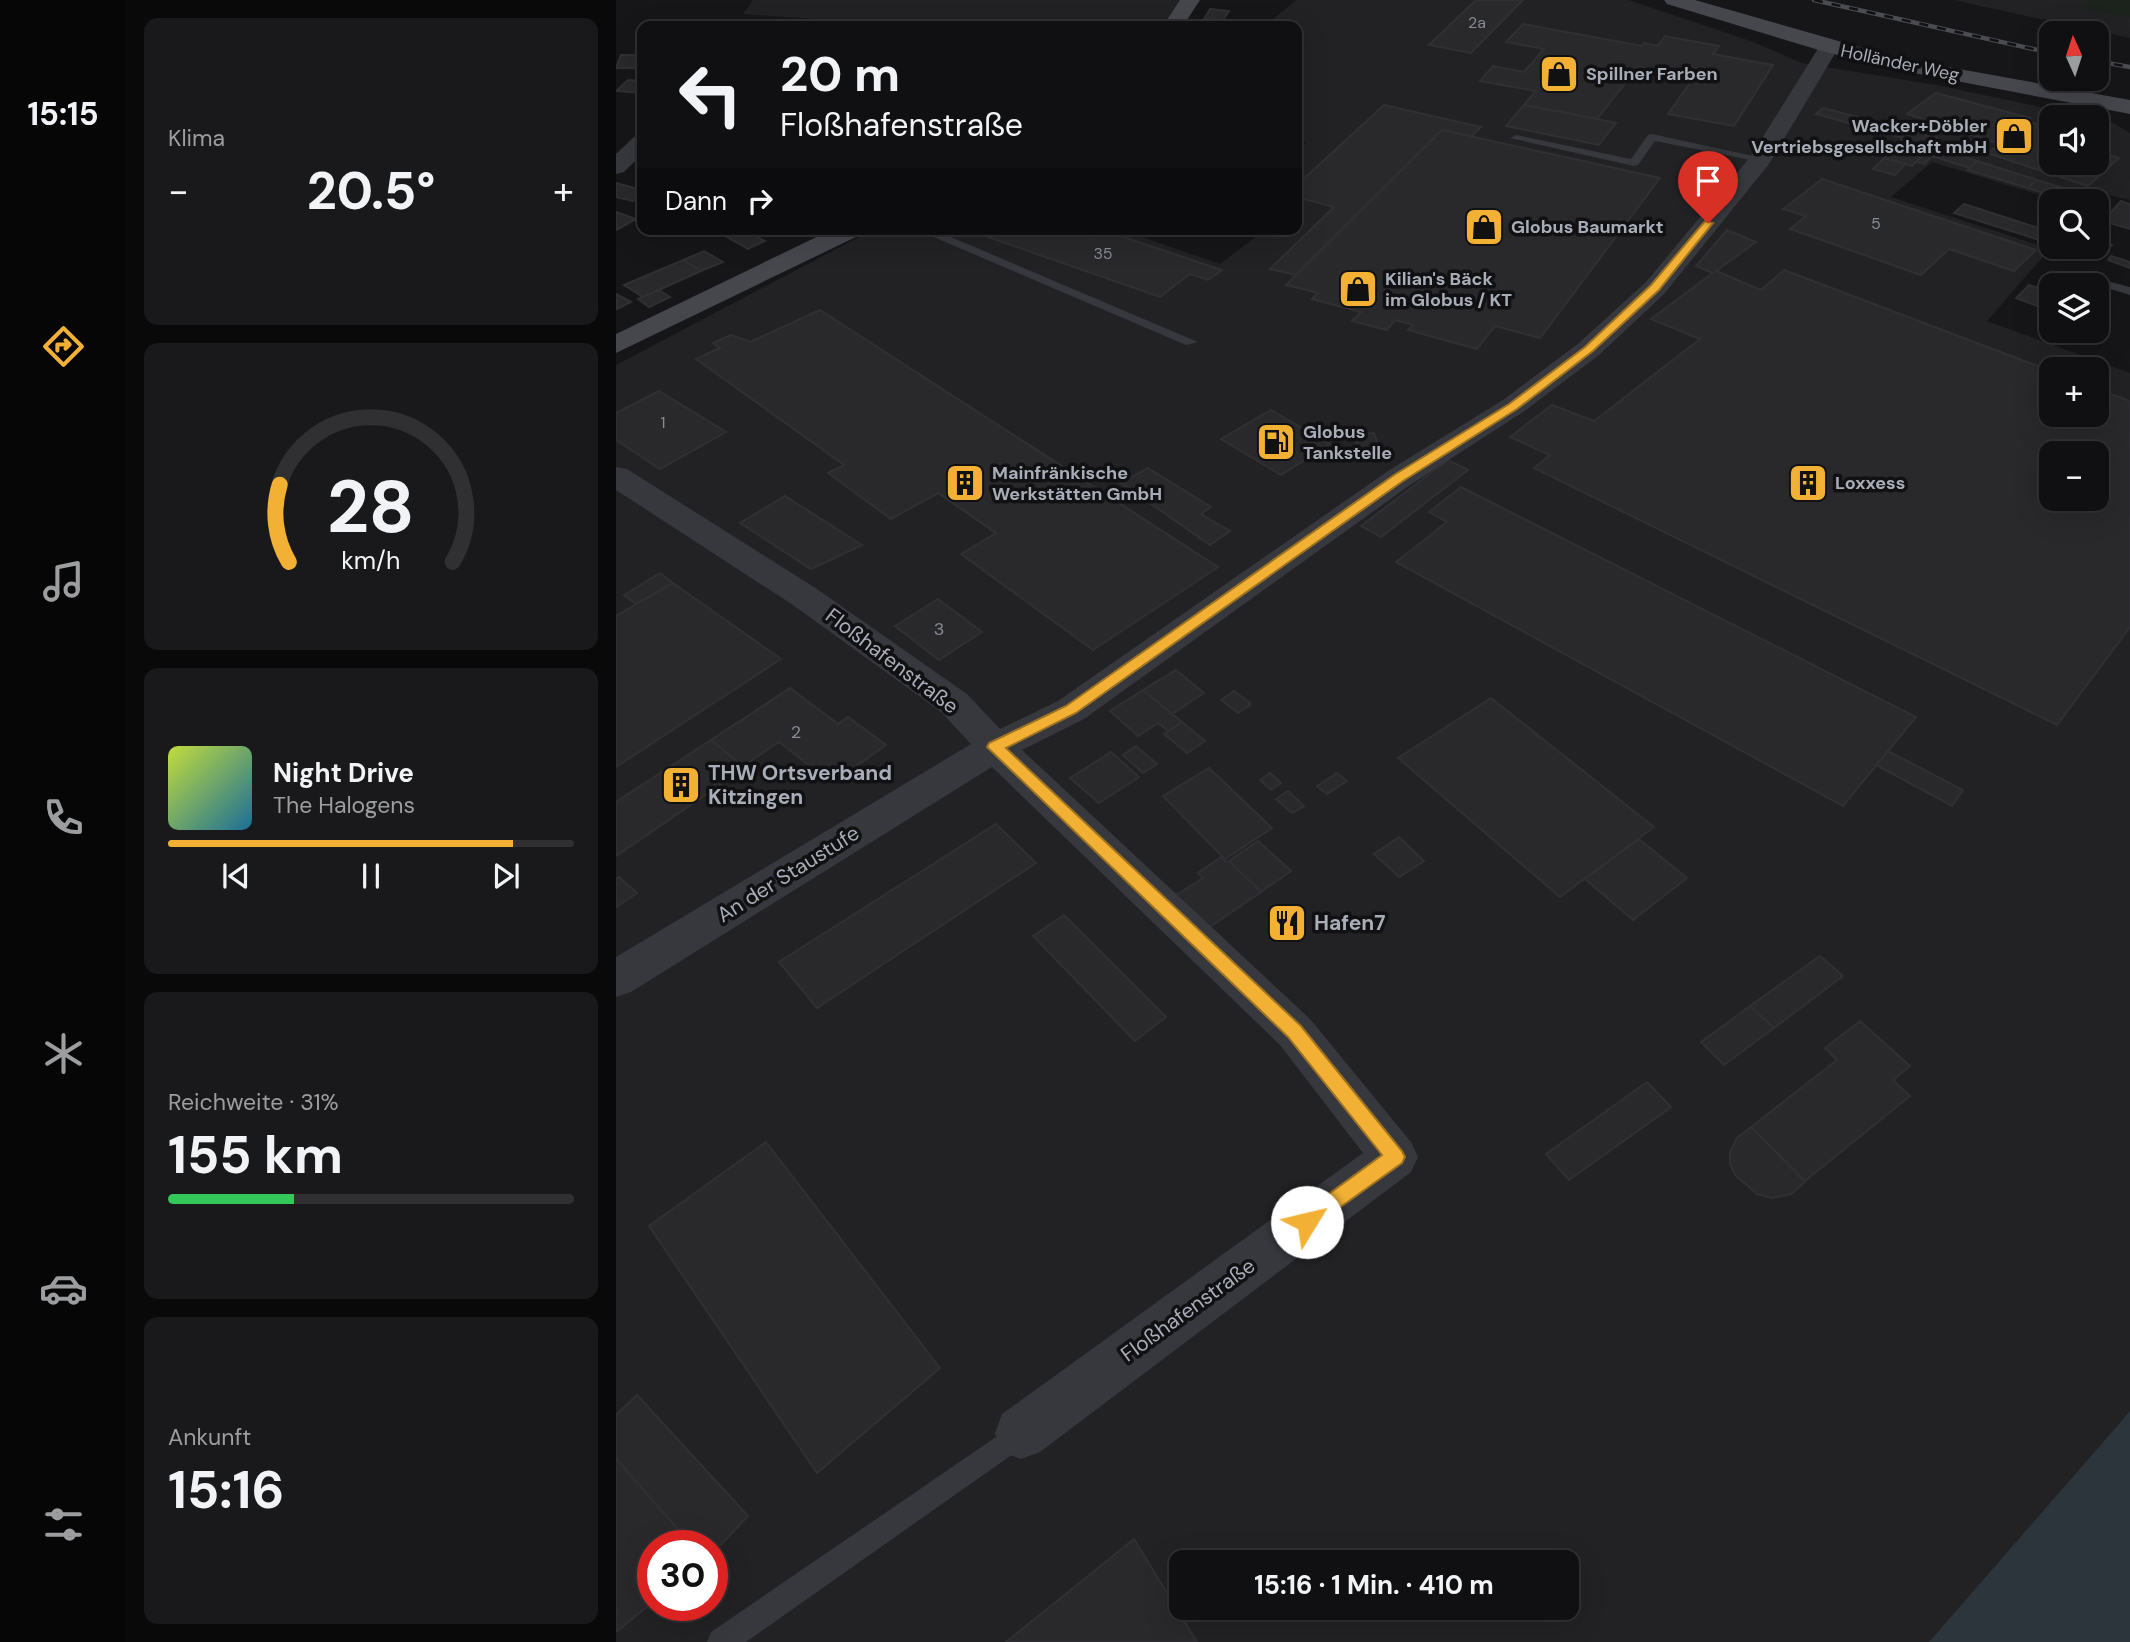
<!DOCTYPE html>
<html lang="de">
<meta charset="utf-8">
<style>
body{margin:0;font-family:"DM Sans",sans-serif;background:#19191b;color:#f1f3f6;height:100vh;display:flex;flex-direction:column;font-size:26px;white-space:nowrap}
*{box-sizing:border-box;margin:0}
p{font-size:23px;color:#9c9d9f}
.icon{flex:none;width:38px;height:38px;fill:none;stroke:currentColor;stroke-width:2;stroke-linecap:round;stroke-linejoin:round}
.map{position:relative;flex:1;overflow:hidden}
.panel{display:flex;flex-direction:column;gap:18px;padding:18px;background:#09090a;width:490px}
.panel>*{flex:none}
.banner{position:absolute;left:21px;top:21px;width:665px;height:214px;border-radius:14px;box-shadow:0 7px 28px #0002,0 0 0 2px #303032;background:#101012;color:#f1f3f6;overflow:hidden}
.needle{width:46px;rotate:357deg}
.tools{position:absolute;left:1423px;top:21px;display:grid;gap:14px}
.tools a{display:grid;place-items:center;width:70px;height:70px;border-radius:14px;background:#101012;box-shadow:0 7px 28px #0002,0 0 0 2px #303032;font-size:35px}
.speed{position:absolute;left:21px;top:1530px;display:flex;gap:14px;font-size:35px;font-weight:700;text-align:center}
.speed>*{display:grid;place-content:center;width:91px;height:91px;border-radius:50%;background:#101012;box-shadow:0 7px 28px #0002,0 0 0 2px #303032;line-height:1}
.speed .limit{border:10px solid #d22;background:#fff;color:#111}
.pin{position:absolute;display:grid;place-items:center;width:60px;height:60px;color:#fff;margin:-72px -30px;border-radius:50% 50% 50% 0;rotate:-45deg;box-shadow:0 0 7px #0007}
.pin .icon{rotate:45deg}
.me{position:absolute;width:77px;margin:-38px;rotate:54deg;stroke-linejoin:round;filter:drop-shadow(0 0 5px #0008)}
.turn{display:flex;align-items:center;gap:24px;height:147px;padding:0 28px;font-size:32px}
.turn .icon{width:91px;height:91px;stroke-width:2.5}
.turn b{display:block;font-size:49px;line-height:60px}
.then{display:flex;align-items:center;height:66px;padding:0 28px;background:#0003;gap:14px;font-size:26px}
.big{font-size:52px;font-weight:700;line-height:1.1}
.panel .widget{flex:1;display:flex;flex-direction:column;justify-content:center;gap:10px;min-width:0;padding:0 24px;border-radius:14px;background:#19191b}
.panel .dial{align-items:center;gap:0}
.dial svg{height:182px;overflow:visible;fill:none;stroke:#303032;stroke-width:7;stroke-linecap:round;text-anchor:middle}
.dial text{fill:#f1f3f6;stroke:none}
.song{display:flex;align-items:center;gap:21px}
.cover{width:84px;height:84px;border-radius:10px;background:linear-gradient(135deg,hsl(70 70% 55%),hsl(200 70% 35%))}
.played{height:7px;border-radius:4px;background:linear-gradient(90deg,#f2b134 85%,#303032 85%)}
.keys{display:flex;justify-content:space-around;direction:ltr}
.heat{display:flex;justify-content:space-between;align-items:center;font-size:38px;direction:ltr}
.charge{height:10px;border-radius:5px;background:linear-gradient(90deg,#34c759 31%,#303032 0)}
.trip{position:absolute;left:553px;top:1550px;width:410px;height:70px;border-radius:14px;background:#101012;box-shadow:0 7px 28px #0002,0 0 0 2px #303032;font-weight:700;line-height:70px;text-align:center}
main{display:flex;flex:1;min-height:0}
.tabs{display:flex;flex-direction:column;width:126px;justify-content:space-around;align-items:center;background:#060607;color:#9c9d9f}
.tabs .icon{width:49px;height:49px}
.tabs .selected{color:#f2b134}
.tabs b{font-size:32px;color:#f1f3f6}
.map>svg:first-child{display:block}
.built{fill:#222225;fill-rule:evenodd}
.green{fill:#1c231d}
.water{fill:#2c353c}
.building{fill:#29292c;stroke:#303034;stroke-width:2;fill-rule:evenodd}
.lines{fill:none;stroke-linecap:round;stroke-linejoin:round}
.lane{fill:#37383d;fill-rule:evenodd}
.street{fill:#37383d;fill-rule:evenodd}
.secondary{fill:#45474d;fill-rule:evenodd}
.rail-casing{stroke:#4a4c52;stroke-width:4.5}
.rail{stroke:#111113;stroke-width:2.5;stroke-dasharray:9;stroke-linecap:butt}
.route{fill:#f2b134;stroke:#9d7322;stroke-width:2}
.labels{text-anchor:middle;stroke-width:7;stroke-linejoin:round;paint-order:stroke}
.far-number-label{font-size:16px;fill:#888b94}
.far-street-label{font-size:18px;fill:#a8adb8;stroke:#111113}
.far-poi-label{font-size:18px;font-weight:bold;fill:#a8adb8;stroke:#111113;text-anchor:start}
.number-label{font-size:18px;fill:#888b94}
.street-label{font-size:21px;fill:#a8adb8;stroke:#111113}
.poi-label{font-size:21px;font-weight:bold;fill:#a8adb8;stroke:#111113;text-anchor:start}
</style>
<main>
<nav class="tabs">
<b>15:15</b>
<svg class="icon selected" aria-label="directions" viewBox="0 0 24 24"><path d="M12 3l9 9-9 9-9-9zM9 14v-3h6M13 9l2 2-2 2"/></svg>
<svg class="icon" aria-label="music" viewBox="0 0 24 24"><path d="M9 18V5l10-2v13"/><circle cx="6" cy="18" r="3"/><circle cx="16" cy="16" r="3"/></svg>
<svg class="icon" aria-label="phone" viewBox="0 0 24 24"><path d="M5 4h4l2 5-3 2q2 4 5 5l2-3 5 2v4C11 20 4 13 5 4z"/></svg>
<svg class="icon" aria-label="climate" viewBox="0 0 24 24"><path d="M12 3v18M4 7l16 10M4 17L20 7"/></svg>
<svg class="icon" aria-label="car" viewBox="0 0 24 24"><path d="M5 17H2v-5l4-1 3-4h7l3 4 3 1v5h-3M9 17h6M6 11h13"/><circle cx="7" cy="17" r="2"/><circle cx="17" cy="17" r="2"/></svg>
<svg class="icon" aria-label="filters" viewBox="0 0 24 24"><path d="M4 7h16M4 17h16"/><circle cx="9" cy="7" r="2"/><circle cx="15" cy="17" r="2"/></svg>
</nav>
<section class="panel">
<div class="widget"><p>Klima</p>
<div class="heat"><a>−</a><b class="big">20.5°</b><a>+</a></div>
</div>
<div class="widget dial"><svg viewBox="0 0 100 80">
<path d="M14 69A42 42 0 1 1 86 69"/>
<path d="M14 69A42 42 0 0 1 10 35" stroke="#f2b134"/>
<text x="50" y="56" font-size="32" font-weight="700">28</text>
<text x="50" y="72" font-size="11">km/h</text>
</svg></div>
<div class="widget">
<div class="song"><i class="cover"></i><div><b>Night Drive</b><p>The Halogens</p></div></div>
<div class="played"></div>
<div class="keys"><svg class="icon" aria-label="previous" viewBox="0 0 24 24"><path d="M18 5L8 12l10 7zM5 5v14"/></svg><svg class="icon" aria-label="pause" viewBox="0 0 24 24"><path d="M8 5v14M16 5v14"/></svg><svg class="icon" aria-label="next" viewBox="0 0 24 24"><path d="M6 5l10 7-10 7zM19 5v14"/></svg></div>
</div>
<div class="widget"><p>Reichweite · 31%</p><b class="big">155 km</b><div class="charge"></div></div>
<div class="widget"><p>Ankunft</p><b class="big">15:16</b></div>
</section>
<div class="map">
<svg width="1514" height="1642" viewBox="0 0 1514 1642">
<rect width="100%" height="100%" fill="#161618"/>
<g class="built">
<polygon points="137,0 567,0 561,14 546,26 298,26 127,14"/>
<path d="M680 0H1013L1140 43 1186 63 1320 85 1473 117H1435V163H1480L1481 119 1496 122 1514 133V200L1485 193 1477 201H1443L1316 162 1275 197 1434 249 1371 321 1514 373V1459L1352 1642H0V365L258 229H503L604 264 650 229H681V152L690 142 681 140V26H649ZM1435 369H1480V415H1435ZM1435 453H1480V499H1435ZM37 1545H96V1605H37ZM565 1563H950V1608H565Z"/>
<polygon points="1339,0 1514,0 1514,38 1355,4"/>
</g>
<polygon class="green" points="1474,0 1514,0 1514,17 1470,10"/>
<polygon class="water" points="1514,1411 1514,1642 1313,1642 1496,1432"/>
<g class="building">
<polygon points="860,0 907,0 855,53 813,45"/>
<polygon points="594,9 613,11 607,20 588,19"/>
<polygon points="907,24 1026,46 1028,43 1042,46 1049,36 1103,46 1097,54 1157,65 1118,126 1052,114 1078,77 1022,67 981,119 908,105 920,91 864,81 877,66 908,72 928,49 890,42"/>
<polygon points="5,55 26,55 26,63 22,68 0,68"/>
<polygon points="12,80 26,81 26,93 0,91"/>
<polygon points="1320,93 1414,118 1410,121 1435,129 1435,163 1480,163 1480,151 1503,158 1472,186 1371,153 1384,144 1291,114"/>
<polygon points="768,105 865,127 856,136 826,130 680,275 654,269 718,207 681,197 681,185"/>
<polygon points="908,105 981,119 1000,123 983,145 890,126"/>
<polygon points="1207,108 1322,138 1296,166 1268,158 1287,138 1200,114"/>
<polygon points="826,130 1044,178 924,338 879,326 861,349 792,330 797,325 779,320 771,330 736,321 745,312 696,299 702,293 670,285"/>
<polygon points="1316,145 1324,147 1309,164 1300,162"/>
<polygon points="1322,149 1361,161 1354,168 1316,156"/>
<polygon points="1268,158 1289,164 1279,175 1257,169"/>
<polygon points="1361,161 1421,180 1412,188 1352,170"/>
<polygon points="1206,179 1420,250 1398,271 1333,249 1305,275 1174,229 1190,216 1167,209"/>
<polygon points="1421,180 1467,194 1460,201 1453,201 1412,188"/>
<polygon points="0,183 26,190 26,195 17,201 0,197"/>
<polygon points="1505,201 1514,204 1514,229 1487,221"/>
<polygon points="1348,204 1426,229 1435,229 1435,237 1430,242 1338,213"/>
<polygon points="0,212 20,219 0,230"/>
<polygon points="124,229 139,229 135,233 149,241 132,249 109,236"/>
<polygon points="349,229 451,229 473,237 484,229 606,270 592,280 574,274 544,297"/>
<path d="M1111 230 1140 242 1100 271 1145 290 1168 270 1435 371V415H1480V389L1514 401V627L1441 725 918 468 934 455 894 437 936 405 978 421 1084 339 1035 319 1097 273 1080 266ZM1435 453H1480V499H1435Z"/>
<polygon points="1480,240 1496,245 1484,257 1452,247 1480,247"/>
<polygon points="88,251 107,262 85,271 67,260"/>
<polygon points="1495,256 1514,262 1514,268 1492,260"/>
<polygon points="67,260 85,271 27,297 8,285"/>
<polygon points="1413,285 1435,292 1435,311 1400,298"/>
<polygon points="43,290 54,297 33,307 22,299"/>
<polygon points="0,294 15,302 1,309"/>
<polygon points="204,310 602,567 477,650 345,554 380,533 322,493 275,519 212,473 228,465 80,359 104,348 97,343 115,335 134,342"/>
<polygon points="43,391 110,432 44,469 0,440 0,413"/>
<polygon points="655,410 714,444 665,475 605,439"/>
<polygon points="758,433 764,451 744,453 738,435"/>
<polygon points="832,460 852,470 765,537 745,526"/>
<polygon points="532,468 595,507 585,514 614,531 594,545 505,483"/>
<polygon points="845,487 1300,717 1227,806 780,562 831,522 813,512"/>
<polygon points="169,496 246,545 195,569 124,523"/>
<polygon points="44,573 57,583 20,604 8,595"/>
<polygon points="57,583 165,659 0,767 0,616"/>
<polygon points="322,599 366,632 323,660 279,626"/>
<polygon points="560,670 588,693 556,714 527,690"/>
<polygon points="174,688 222,724 232,717 270,745 216,783 163,742 127,766 95,740"/>
<polygon points="527,690 556,714 566,722 552,731 542,723 522,736 494,711"/>
<polygon points="618,691 635,704 622,713 605,700"/>
<polygon points="875,698 1038,827 944,897 782,758"/>
<polygon points="566,722 589,741 571,753 548,734"/>
<polygon points="95,740 129,768 0,856 0,802"/>
<polygon points="520,746 541,764 527,773 507,755"/>
<polygon points="1272,751 1347,790 1336,806 1260,765"/>
<polygon points="495,752 523,777 483,803 454,778"/>
<polygon points="593,768 656,828 609,859 547,796"/>
<polygon points="654,773 665,783 655,790 644,780"/>
<polygon points="721,773 731,781 711,794 701,786"/>
<polygon points="672,791 688,806 676,813 660,799"/>
<polygon points="380,824 420,863 201,1008 163,962"/>
<polygon points="783,837 808,861 783,877 758,854"/>
<polygon points="1023,839 1071,878 1017,920 969,879"/>
<polygon points="642,841 675,871 645,892 613,861"/>
<polygon points="605,857 610,862 613,861 645,892 591,929 559,896 587,878 582,873"/>
<polygon points="3,877 21,893 0,907 0,879"/>
<polygon points="448,915 550,1017 519,1041 417,936"/>
<polygon points="1204,956 1227,976 1158,1028 1134,1006"/>
<polygon points="1134,1006 1158,1028 1108,1065 1085,1042"/>
<polygon points="1244,1021 1294,1066 1277,1080 1294,1096 1189,1181 1135,1127 1221,1060 1209,1048"/>
<polygon points="1031,1082 1055,1107 953,1180 930,1154"/>
<polygon points="1135,1127 1189,1182 1175,1194 1156,1198 1141,1194 1119,1175 1114,1164 1114,1152 1121,1138"/>
<polygon points="150,1142 324,1368 201,1473 33,1226"/>
<polygon points="21,1395 132,1516 96,1554 96,1545 76,1545 0,1459 0,1415"/>
<polygon points="0,1459 76,1545 37,1545 37,1602 0,1632"/>
<polygon points="518,1539 581,1642 390,1642"/>
</g>
<g class="lines">
<g class="lane">
<polygon points="281,23 295,26 276,26"/>
<polygon points="1036,134 1151,159 1145,162 1039,141 1022,165 1018,166 894,138 900,135 1015,159 1032,135"/>
<polygon points="299,229 316,229 582,342 570,345"/>
<polygon points="1471,276 1514,287 1514,295 1471,282"/>
<polygon points="405,1420 414,1424 418,1433 414,1442 130,1642 91,1642 95,1632"/>
</g>
<g class="street">
<polygon points="1213,41 1223,47 1153,164 1048,294 983,355 907,412 794,485 468,719 406,750 694,1019 795,1142 802,1157 795,1172 424,1452 405,1459 386,1452 379,1433 386,1414 747,1153 664,1045 376,767 15,992 0,997 0,957 355,744 325,712 177,605 0,490 0,467 11,469 201,589 351,694 384,729 442,701 772,471 887,400 963,343 1030,282 1135,156 1203,47"/>
<polygon points="26,135 26,154 8,172 0,174 0,154 18,137"/>
</g>
<g class="secondary">
<polygon points="564,0 584,0 567,26 547,26"/>
<polygon points="1048,0 1079,0 1282,58 1514,100 1514,114 1282,70 1206,51 1051,4"/>
<polygon points="217,229 249,229 246,234 0,353 0,334"/>
</g>
<g class="rail-casing">
<g id="rail">
<polyline points="1198,0 1435,53"/>
<polyline points="1480,61 1514,67"/>
</g>
</g>
<use href="#rail" class="rail"/>
</g>
<polygon class="route" points="1089,221 1097,223 1043,290 977,351 901,409 787,481 460,713 390,748 685,1026 786,1151 789,1157 786,1163 691,1231 684,1229 681,1222 684,1215 766,1155 672,1037 371,747 373,743 450,706 778,475 893,404 969,347 1035,285"/>
<defs>
<g id="shop-square" transform="scale(2.0125)"><rect x="-9" y="-9" width="18" height="18" rx="4" fill="#f2b134" stroke="#111113"/><path d="M-5-2.5h2.3a2.7 3.5 0 0 1 5.4 0H5L5.5 6h-11ZM-1.5-2.5h3a1.5 2.3 0 0 0-3 0Z" fill="#111"/></g>
<g id="fuel-square" transform="scale(2.0125)"><rect x="-9" y="-9" width="18" height="18" rx="4" fill="#f2b134" stroke="#111113"/><path d="M-5.5-6h7V0h2V4h1.3V-2.5L3-4.5l.8-.8L6-3V5H2.5V1h-1V6h-7ZM-4.2-4.7v3.2H.2V-4.7Z" fill="#111"/></g>
<g id="building-square" transform="scale(2.0125)"><rect x="-9" y="-9" width="18" height="18" rx="4" fill="#f2b134" stroke="#111113"/><path d="M-4-6H4V6H1V3H-1V6H-4ZM-2.5-4.3h1.7v1.8h-1.7ZM.8-4.3h1.7v1.8H.8ZM-2.5-1h1.7V.8h-1.7ZM.8-1h1.7V.8H.8Z" fill="#111"/></g>
<g id="restaurant-square" transform="scale(2.0125)"><rect x="-9" y="-9" width="18" height="18" rx="4" fill="#f2b134" stroke="#111113"/><path d="M-5-6h1v4h1v-4h1v4h1v-4h1v5L-1.5 .5V6h-2V.5L-5-1ZM5-6V6H3V1.5H1.5Q1.5-4 5-6Z" fill="#111"/></g>
</defs>
<g fill-rule="evenodd">
<use href="#shop-square" x="943" y="74"/>
<use href="#shop-square" x="1398" y="136"/>
<use href="#shop-square" x="868" y="227"/>
<use href="#shop-square" x="742" y="289"/>
<use href="#fuel-square" x="660" y="442"/>
<use href="#building-square" x="349" y="483"/>
<use href="#building-square" x="1192" y="483"/>
<use href="#building-square" x="65" y="785"/>
<use href="#restaurant-square" x="671" y="923"/>
</g>
<g class="labels">
<g class="far-number-label">
<text x="861" y="28">2a</text>
<text x="1260" y="229">5</text>
<text x="487" y="259">35</text>
<text x="47" y="428">1</text>
</g>
<g class="far-street-label">
<text transform="translate(1284 63) rotate(12)" y="6">Holländer Weg</text>
</g>
<g class="far-poi-label">
<text x="970" y="80">Spillner Farben</text>
<text x="1371" y="132" text-anchor="end">Wacker+Döbler<tspan x="1371" dy="21">Vertriebsgesellschaft mbH</tspan></text>
<text x="895" y="233">Globus Baumarkt</text>
<text x="769" y="285">Kilian's Bäck<tspan x="769" dy="21">im Globus / KT</tspan></text>
<text x="687" y="438">Globus<tspan x="687" dy="21">Tankstelle</tspan></text>
<text x="376" y="479">Mainfränkische<tspan x="376" dy="21">Werkstätten GmbH</tspan></text>
<text x="1219" y="489">Loxxess</text>
</g>
<g class="number-label">
<text x="323" y="635">3</text>
<text x="180" y="738">2</text>
</g>
<g class="street-label">
<text transform="translate(276 661) rotate(37)" y="7">Floßhafenstraße</text>
<text transform="translate(172 874) rotate(-32)" y="7">An der Staustufe</text>
<text transform="translate(572 1310) rotate(-36)" y="7">Floßhafenstraße</text>
</g>
<g class="poi-label">
<text x="92" y="780">THW Ortsverband<tspan x="92" dy="24">Kitzingen</tspan></text>
<text x="698" y="930">Hafen7</text>
</g>
</g>
</svg>
<div class="tools">
<a><svg class="needle" viewBox="-14 -14 28 28"><path d="M0-13l5 13h-10z" fill="#e53935"/><path d="M0 13l5-13h-10z" fill="#9c9d9f"/></svg></a>
<a><svg class="icon" aria-label="sound" viewBox="0 0 24 24"><path d="M4 9h4l5-4v14l-5-4H4zM17 9q2 3 0 6"/></svg></a>
<a><svg class="icon" aria-label="search" viewBox="0 0 24 24"><circle cx="10" cy="10" r="6"/><path d="M15 15l6 6"/></svg></a>
<a><svg class="icon" aria-label="layers" viewBox="0 0 24 24"><path d="M12 4l9 5-9 5-9-5zM3 14l9 5 9-5"/></svg></a>
<a>+</a>
<a>−</a>
</div>
<div class="speed"><div class="limit">30</div></div>
<div class="pin" style="left:1092px;top:223px;background:#d93025"><svg class="icon" aria-label="arrive" viewBox="0 0 24 24"><path d="M6 21V4h12l-3 4 3 4H6"/></svg></div>
<svg class="me" style="left:691px;top:1222px" viewBox="-20 -20 40 40"><circle r="19" fill="#fff"/><path d="M0-13L10 11 0 6-10 11z" fill="#f2b134"/></svg>
<div class="trip">15:16 · 1 Min. · 410 m</div>
<div class="banner">
<div class="turn"><svg class="icon" aria-label="left" viewBox="0 0 24 24"><path d="M17 20v-9H6M10 6l-5 5 5 5"/></svg><div><b>20 m</b>Floßhafenstraße</div></div>
<div class="then">Dann<svg class="icon" aria-label="right" viewBox="0 0 24 24"><path d="M7 20v-9h11M14 6l5 5-5 5"/></svg></div>
</div>
</div>
</main>
